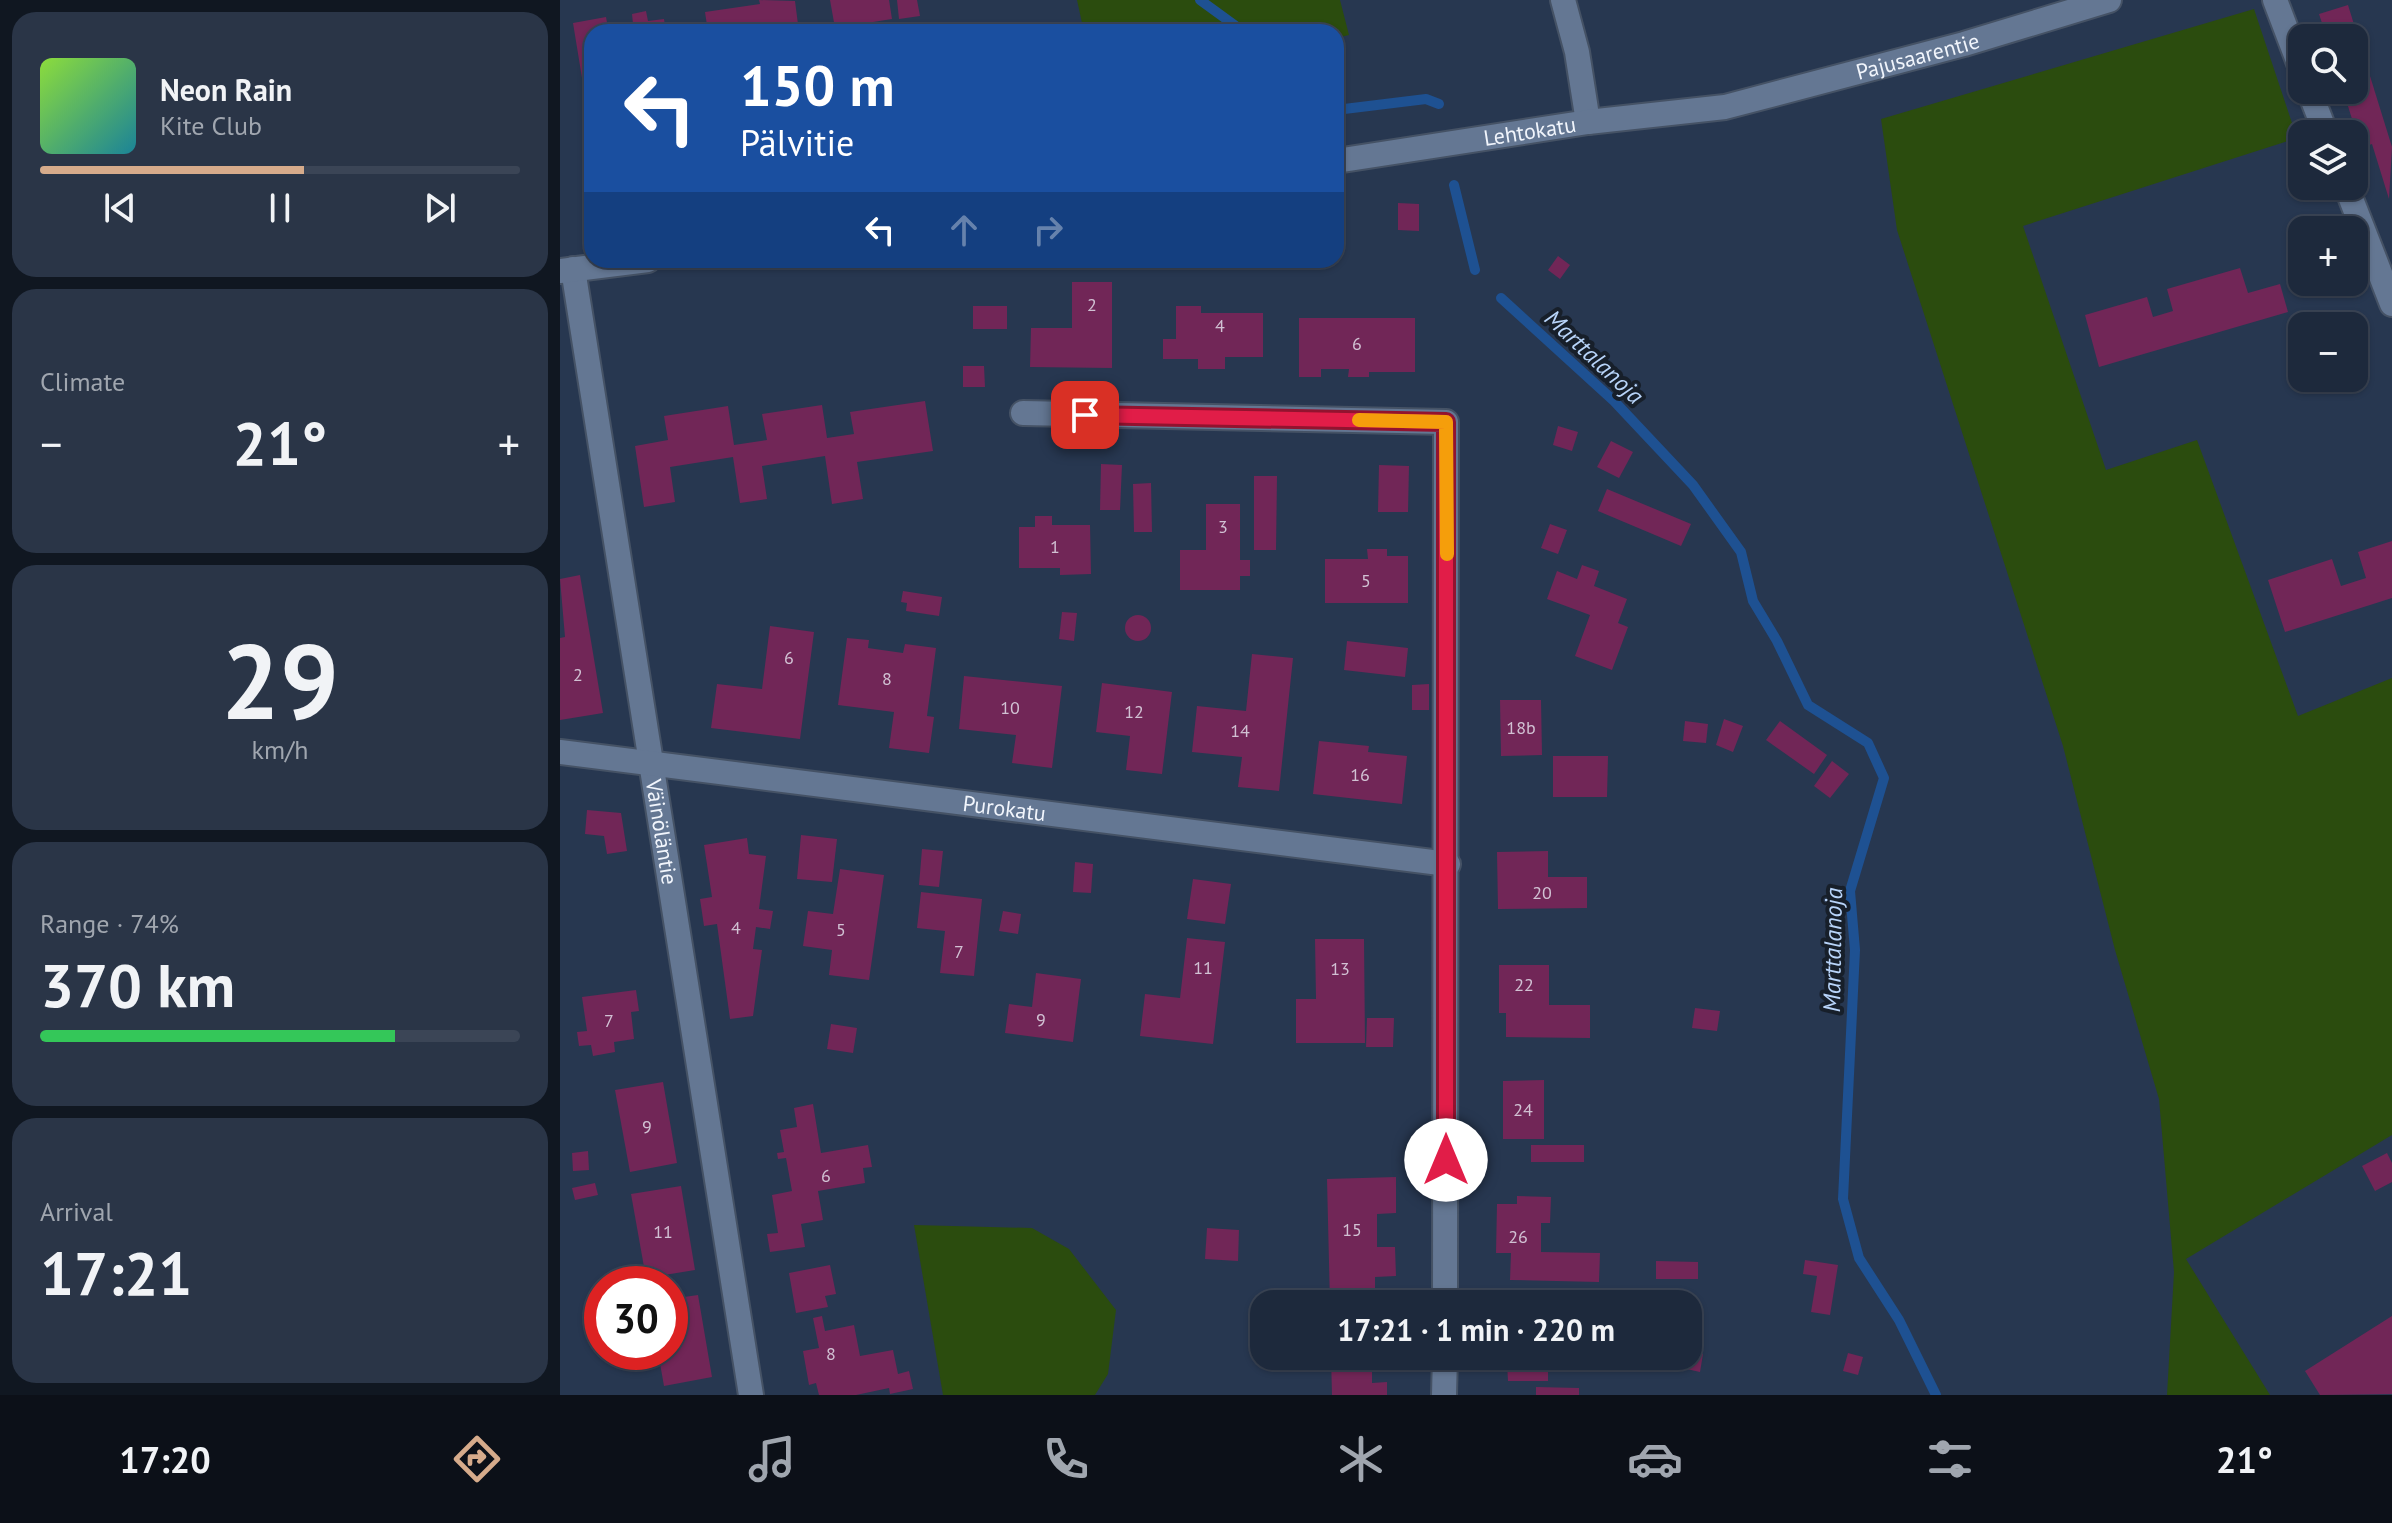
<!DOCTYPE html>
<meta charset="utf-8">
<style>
body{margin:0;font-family:"PT Sans",sans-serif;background:#2a3547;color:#f1f3f6;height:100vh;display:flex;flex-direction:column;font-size:30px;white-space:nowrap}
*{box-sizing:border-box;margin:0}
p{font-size:26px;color:#a0a6af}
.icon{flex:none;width:44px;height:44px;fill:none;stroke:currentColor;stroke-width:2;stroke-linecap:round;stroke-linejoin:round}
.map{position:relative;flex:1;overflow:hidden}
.panel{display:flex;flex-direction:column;gap:12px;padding:12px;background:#101721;width:560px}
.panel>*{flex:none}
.hud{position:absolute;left:24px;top:24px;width:760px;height:244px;border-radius:24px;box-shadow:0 2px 6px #0004,0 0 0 2px #3b4556;background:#1a4fa0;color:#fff;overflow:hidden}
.controls{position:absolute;left:1728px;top:24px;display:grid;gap:16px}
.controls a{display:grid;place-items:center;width:80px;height:80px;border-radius:16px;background:#1d293c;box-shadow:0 2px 6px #0004,0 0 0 2px #3b4556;font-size:40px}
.speed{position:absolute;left:24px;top:1266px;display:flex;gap:16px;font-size:40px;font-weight:700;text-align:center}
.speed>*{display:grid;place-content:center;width:104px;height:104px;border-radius:50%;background:#1d293c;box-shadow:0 2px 6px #0004,0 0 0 2px #3b4556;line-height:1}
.speed .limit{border:12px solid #d22;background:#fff;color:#111}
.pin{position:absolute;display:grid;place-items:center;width:68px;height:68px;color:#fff;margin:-34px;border-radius:16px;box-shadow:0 4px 12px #0006}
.me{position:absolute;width:88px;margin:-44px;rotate:0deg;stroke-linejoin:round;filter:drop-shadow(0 0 6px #0008)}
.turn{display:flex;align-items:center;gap:28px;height:168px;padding:0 24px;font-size:36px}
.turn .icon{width:104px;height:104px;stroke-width:2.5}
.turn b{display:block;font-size:56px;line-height:68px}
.lanes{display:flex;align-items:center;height:76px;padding:0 24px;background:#0003;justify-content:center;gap:40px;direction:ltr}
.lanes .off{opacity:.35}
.big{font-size:60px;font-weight:700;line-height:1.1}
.panel .widget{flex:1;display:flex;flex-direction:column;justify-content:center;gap:12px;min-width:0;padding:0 28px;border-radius:24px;background:#2a3547}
.panel .dial{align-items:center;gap:0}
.dial b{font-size:104px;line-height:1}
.song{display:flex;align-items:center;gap:24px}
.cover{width:96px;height:96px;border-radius:12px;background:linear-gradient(135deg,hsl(90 70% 55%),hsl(190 70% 35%))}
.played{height:8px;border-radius:4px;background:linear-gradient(90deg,#d6ab8b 55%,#3b4556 55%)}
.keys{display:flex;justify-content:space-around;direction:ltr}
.heat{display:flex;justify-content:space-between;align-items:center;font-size:44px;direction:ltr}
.charge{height:12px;border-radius:6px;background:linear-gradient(90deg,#34c759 74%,#3b4556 0)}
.trip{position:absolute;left:690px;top:1290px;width:452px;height:80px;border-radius:24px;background:#1d293c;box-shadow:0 2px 6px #0004,0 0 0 2px #3b4556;font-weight:700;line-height:80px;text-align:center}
.dock{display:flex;height:128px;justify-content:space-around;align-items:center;background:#0c1018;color:#a0a6af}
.dock .icon{width:56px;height:56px}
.dock .on{color:#d6ab8b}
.dock b{font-size:36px;color:#f1f3f6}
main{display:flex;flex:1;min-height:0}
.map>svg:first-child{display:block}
.green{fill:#2b4c0e}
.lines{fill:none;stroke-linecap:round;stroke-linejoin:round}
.stream{stroke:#1e5192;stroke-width:10}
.building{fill:#712657}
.minor-casing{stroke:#455265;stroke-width:28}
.minor{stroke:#647793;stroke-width:24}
.route-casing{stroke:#92132f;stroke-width:20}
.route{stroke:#e11d48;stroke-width:14}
.slow{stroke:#f59e0b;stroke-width:14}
.labels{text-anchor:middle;stroke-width:8;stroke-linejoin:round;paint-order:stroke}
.number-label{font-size:18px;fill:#d1c1d3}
.street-label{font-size:22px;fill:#f1f5fc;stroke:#171f2a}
.water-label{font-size:24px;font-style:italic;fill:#b8d4f9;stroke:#171f2a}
</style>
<main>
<section class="panel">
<div class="widget">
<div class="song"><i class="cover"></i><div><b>Neon Rain</b><p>Kite Club</p></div></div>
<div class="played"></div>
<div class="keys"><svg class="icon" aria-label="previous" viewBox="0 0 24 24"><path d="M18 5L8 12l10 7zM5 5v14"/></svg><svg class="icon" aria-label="pause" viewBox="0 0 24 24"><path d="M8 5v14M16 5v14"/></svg><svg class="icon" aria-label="next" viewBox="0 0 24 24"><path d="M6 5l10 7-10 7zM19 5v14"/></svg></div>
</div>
<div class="widget"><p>Climate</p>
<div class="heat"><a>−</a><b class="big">21°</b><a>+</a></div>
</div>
<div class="widget dial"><b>29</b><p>km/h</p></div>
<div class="widget"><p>Range · 74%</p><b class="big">370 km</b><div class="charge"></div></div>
<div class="widget"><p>Arrival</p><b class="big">17:21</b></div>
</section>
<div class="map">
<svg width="1832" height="1395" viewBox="0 0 1832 1395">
<rect width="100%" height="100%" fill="#273750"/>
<g class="green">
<polygon points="517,0 780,0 789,35 776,38 776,32 524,32"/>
<polygon points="1694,9 1737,138 1463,226 1546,470 1637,440 1738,716 1832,678 1832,1135 1626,1259 1710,1395 1607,1395 1614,1272 1599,1099 1555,950 1503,746 1337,230 1321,119"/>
<polygon points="354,1225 472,1228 509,1249 556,1310 548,1374 535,1395 383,1395"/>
</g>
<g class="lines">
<g class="stream">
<polyline points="640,0 684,32"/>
<polyline points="776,110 866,99 879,104"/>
<polyline points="894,185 915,270"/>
<polyline points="941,298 1054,401 1133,485 1181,552 1193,601 1217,641 1248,705 1308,743 1324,778 1290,891 1295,950 1283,1199 1299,1258 1339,1320 1376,1395"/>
</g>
</g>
<g class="building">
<polygon points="199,0 235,1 239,32 148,32 145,12 200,4"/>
<polygon points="270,0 329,0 332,19 275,28"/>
<polygon points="337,0 357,0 360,16 339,19"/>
<polygon points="1788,5 1832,147 1829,199 1812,144 1801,148 1783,90 1794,90 1794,38 1767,38 1759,14"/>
<polygon points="86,11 88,21 104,19 106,32 32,32 32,76 22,78 13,23 46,17 48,28 73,24 72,14"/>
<polygon points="370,26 371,32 344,32 344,30"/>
<polygon points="838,203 859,204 859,231 838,230"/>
<polygon points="998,256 1010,265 1000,279 988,270"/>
<polygon points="1680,268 1688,293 1720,284 1728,312 1539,367 1525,315 1587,297 1593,317 1613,311 1607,289"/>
<polygon points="512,282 552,282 552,368 470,367 471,328 512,328"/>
<rect x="413" y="306" width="34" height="23"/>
<polygon points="616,306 641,306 641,313 703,313 703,357 665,357 665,369 638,369 638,359 603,359 603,339 616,339"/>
<polygon points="739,318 855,318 855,372 809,372 809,377 788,377 789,369 761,369 761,377 739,377"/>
<polygon points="403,366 424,366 425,387 403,387"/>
<polygon points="365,401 373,451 297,462 303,499 272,504 265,456 202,466 207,499 180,503 173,457 110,467 115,502 84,507 75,446 108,440 104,416 168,406 174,445 207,440 202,414 262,405 267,438 294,434 290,412"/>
<polygon points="998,426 1018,432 1012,451 993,445"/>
<polygon points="1051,441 1073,452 1059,478 1037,467"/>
<polygon points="541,464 562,465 560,510 540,510"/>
<polygon points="819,465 849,466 848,512 818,512"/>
<polygon points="694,476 717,476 716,550 694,550"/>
<polygon points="591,483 592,532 574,532 573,484"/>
<polygon points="1047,489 1131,524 1121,546 1038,511"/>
<polygon points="646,504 680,504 680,560 690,560 690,576 680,576 680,590 620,590 620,550 646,550"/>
<polygon points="475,516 492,516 492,525 530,525 531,574 500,575 500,568 459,568 459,527 475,527"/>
<polygon points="990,524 1007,530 998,554 981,548"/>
<polygon points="1832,541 1832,598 1725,632 1708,580 1772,559 1781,586 1806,578 1798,552"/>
<polygon points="807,549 827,549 827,556 848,556 848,603 765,603 765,559 808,559"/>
<polygon points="1022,565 1039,571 1034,586 1067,599 1058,623 1068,627 1052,670 1015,656 1030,615 987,599 997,571 1017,579"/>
<polygon points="20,575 43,713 0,720 0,638 5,637 0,579"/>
<polygon points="343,591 382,597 379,616 346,611 347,603 341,602"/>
<polygon points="502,612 517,613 514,641 499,639"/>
<circle cx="578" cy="628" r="13"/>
<polygon points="210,626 254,632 240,739 151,728 157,684 202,689"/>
<polygon points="287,638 309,640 308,648 343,653 345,644 376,648 367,716 374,717 369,753 329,748 334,712 278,705"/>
<polygon points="787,641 848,648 845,677 784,670"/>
<polygon points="692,654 733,658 719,791 678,787 682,757 632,752 637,706 686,711"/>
<polygon points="404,676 502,686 492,768 452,763 456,735 399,729"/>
<polygon points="542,683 612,692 602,774 566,770 570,736 536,732"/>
<polygon points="869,684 869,710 852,710 852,685"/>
<polygon points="940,700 981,700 982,755 941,756"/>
<polygon points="1164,719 1183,726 1173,752 1156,745"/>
<polygon points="1125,721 1148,724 1146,743 1123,741"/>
<polygon points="1220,721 1267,755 1254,774 1206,740"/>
<polygon points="759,741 809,746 808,752 847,756 842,804 753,794"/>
<polygon points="993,756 1048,756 1047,797 993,797"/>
<polygon points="1272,761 1289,774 1270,798 1254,786"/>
<polygon points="27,810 61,813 67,851 47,854 44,836 25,834"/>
<polygon points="241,835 277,839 272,882 237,879"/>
<polygon points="187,838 189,854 206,856 199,909 213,911 210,929 196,927 193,949 202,950 193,1016 170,1019 157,924 144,926 140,899 152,897 144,845"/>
<polygon points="362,849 383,851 379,887 359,885"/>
<polygon points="988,851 988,877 1027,877 1027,908 938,909 937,852"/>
<polygon points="515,862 533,864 531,893 513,892"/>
<polygon points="280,869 324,875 309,980 269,975 272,950 243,946 248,911 273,914"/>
<polygon points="633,879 671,884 665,924 627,919"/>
<polygon points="361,892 422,899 414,976 380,973 385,931 357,928"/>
<polygon points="443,911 461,914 458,934 439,931"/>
<polygon points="627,938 665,942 653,1044 580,1036 585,994 620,998"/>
<polygon points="755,939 804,939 805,1043 736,1043 736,999 756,999"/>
<polygon points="939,965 989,965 989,1005 1030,1005 1030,1038 946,1037 946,1013 939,1013"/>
<polygon points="476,973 521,979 513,1042 445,1033 449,1004 472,1007"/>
<polygon points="76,990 79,1011 71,1012 74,1039 54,1042 55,1052 33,1056 31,1045 19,1046 17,1032 27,1031 22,997"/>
<polygon points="1135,1008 1160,1011 1157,1031 1132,1028"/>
<polygon points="807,1018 834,1018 833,1047 806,1047"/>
<polygon points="271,1024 297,1028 293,1053 267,1049"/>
<polygon points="984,1080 984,1139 943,1139 943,1081"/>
<polygon points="103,1082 117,1163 70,1172 55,1090"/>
<polygon points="253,1104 261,1153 308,1145 312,1167 303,1168 305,1183 258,1191 263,1220 241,1224 245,1247 210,1252 207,1234 218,1233 212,1195 232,1191 226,1158 218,1159 217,1153 224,1152 220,1130 237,1127 234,1108"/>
<rect x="971" y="1145" width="53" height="17"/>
<polygon points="28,1151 29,1170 13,1171 12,1153"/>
<polygon points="1827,1153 1832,1163 1832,1182 1815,1191 1802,1166"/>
<polygon points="836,1177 836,1213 817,1214 817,1247 835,1247 836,1276 815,1277 815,1304 770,1304 767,1179"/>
<polygon points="35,1183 38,1195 15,1200 12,1188"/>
<polygon points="121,1186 135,1270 86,1278 71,1194"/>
<polygon points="957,1196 991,1197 990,1223 981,1223 981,1252 1040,1253 1039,1282 950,1280 951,1253 936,1253 937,1204 957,1204"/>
<polygon points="647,1228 679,1230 678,1261 645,1259"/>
<polygon points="1245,1260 1278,1265 1270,1315 1251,1312 1257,1276 1243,1274"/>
<polygon points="1096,1261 1138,1262 1138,1279 1096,1279"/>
<polygon points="270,1265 276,1294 265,1296 268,1307 236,1313 229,1273"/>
<polygon points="138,1295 152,1377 104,1386 98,1352 110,1352 110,1299"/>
<polygon points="262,1316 265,1331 294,1325 300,1356 333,1350 338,1374 349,1371 353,1389 330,1394 329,1388 296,1395 259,1395 256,1383 249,1385 243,1351 259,1348 253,1318"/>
<polygon points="1832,1316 1832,1394 1760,1395 1745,1371"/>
<polygon points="1128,1351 1143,1354 1140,1372 1095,1362 1096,1356 1128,1356"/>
<polygon points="1288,1353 1303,1357 1298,1375 1283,1371"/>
<polygon points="771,1356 812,1356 812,1383 827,1382 827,1395 772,1395"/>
<polygon points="938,1356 988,1356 988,1381 948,1381 947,1363 938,1363"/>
<polygon points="976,1387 1019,1388 1019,1395 976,1395"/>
</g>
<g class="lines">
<g class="minor-casing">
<g id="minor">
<polyline points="1003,0 1017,52 1028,122"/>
<polyline points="1715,0 1742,71"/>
<polyline points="1749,90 1766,134"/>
<path id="s1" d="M776 161 1028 122 1165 107 1404 44 1549 0"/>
<polyline points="1786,186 1832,304"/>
<path id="s2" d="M13 269 191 1395"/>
<polyline points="0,271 88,260"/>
<polyline points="463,413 886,422 885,1304"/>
<path id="s3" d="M0 752 888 864"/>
<polyline points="884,1395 885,1356"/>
</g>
</g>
<use href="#minor" class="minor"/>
</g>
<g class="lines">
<g class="route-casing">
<polyline id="route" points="525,415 886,422 886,1160"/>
</g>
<use href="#route" class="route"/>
<polyline class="slow" points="799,420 886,422 887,554"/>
</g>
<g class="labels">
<g class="number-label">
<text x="532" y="311">2</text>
<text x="660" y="332">4</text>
<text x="797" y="350">6</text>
<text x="663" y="533">3</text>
<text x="495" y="553">1</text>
<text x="806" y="587">5</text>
<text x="229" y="664">6</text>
<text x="18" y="681">2</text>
<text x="327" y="685">8</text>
<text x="450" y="714">10</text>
<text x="574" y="718">12</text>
<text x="961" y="734">18b</text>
<text x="680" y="737">14</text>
<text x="800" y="781">16</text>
<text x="982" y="899">20</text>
<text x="176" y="934">4</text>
<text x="281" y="936">5</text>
<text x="399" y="958">7</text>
<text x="643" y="974">11</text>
<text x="780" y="975">13</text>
<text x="964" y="991">22</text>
<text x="481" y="1026">9</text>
<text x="49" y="1027">7</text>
<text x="963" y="1116">24</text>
<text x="87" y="1133">9</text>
<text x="266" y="1182">6</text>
<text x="792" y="1236">15</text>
<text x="103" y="1238">11</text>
<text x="958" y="1243">26</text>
<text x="271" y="1360">8</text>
</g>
<g class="street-label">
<text dy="8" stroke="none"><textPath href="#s1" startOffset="592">Pajusaarentie</textPath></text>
<text dy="8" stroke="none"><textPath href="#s1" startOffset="196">Lehtokatu</textPath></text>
<text dy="8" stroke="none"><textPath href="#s3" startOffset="448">Purokatu</textPath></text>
<text dy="8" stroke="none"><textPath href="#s2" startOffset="570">Väinöläntie</textPath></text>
</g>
<g class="water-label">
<text transform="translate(1034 357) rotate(43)" y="8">Marttalanoja</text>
<text transform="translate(1273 950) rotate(-89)" y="8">Marttalanoja</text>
</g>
</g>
</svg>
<div class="controls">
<a><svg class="icon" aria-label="search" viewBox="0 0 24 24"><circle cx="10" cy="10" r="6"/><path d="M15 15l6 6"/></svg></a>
<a><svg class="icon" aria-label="layers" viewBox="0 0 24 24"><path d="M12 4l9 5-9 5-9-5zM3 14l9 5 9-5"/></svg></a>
<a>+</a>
<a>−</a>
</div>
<div class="speed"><div class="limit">30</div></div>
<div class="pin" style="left:525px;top:415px;background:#d93025"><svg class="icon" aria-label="arrive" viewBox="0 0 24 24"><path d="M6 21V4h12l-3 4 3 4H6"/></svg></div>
<svg class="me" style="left:886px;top:1160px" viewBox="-20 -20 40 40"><circle r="19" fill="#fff"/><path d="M0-13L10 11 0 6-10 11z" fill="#e11d48"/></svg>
<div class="trip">17:21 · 1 min · 220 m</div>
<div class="hud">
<div class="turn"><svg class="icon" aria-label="left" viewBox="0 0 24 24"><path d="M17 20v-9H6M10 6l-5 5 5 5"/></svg><div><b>150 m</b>Pälvitie</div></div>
<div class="lanes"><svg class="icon" aria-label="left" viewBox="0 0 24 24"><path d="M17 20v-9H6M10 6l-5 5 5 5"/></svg><svg class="icon off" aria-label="ahead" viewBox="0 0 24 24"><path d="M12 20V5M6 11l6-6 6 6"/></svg><svg class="icon off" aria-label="right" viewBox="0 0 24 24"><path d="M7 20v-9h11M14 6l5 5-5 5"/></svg></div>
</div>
</div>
</main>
<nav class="dock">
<b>17:20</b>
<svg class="icon on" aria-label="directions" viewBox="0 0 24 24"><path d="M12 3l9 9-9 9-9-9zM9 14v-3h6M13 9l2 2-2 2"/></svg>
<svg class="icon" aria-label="music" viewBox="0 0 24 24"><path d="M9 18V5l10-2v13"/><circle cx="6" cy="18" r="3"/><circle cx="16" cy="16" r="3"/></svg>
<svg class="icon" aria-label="phone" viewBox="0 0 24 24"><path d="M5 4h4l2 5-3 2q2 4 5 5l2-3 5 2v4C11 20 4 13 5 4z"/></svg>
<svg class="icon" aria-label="climate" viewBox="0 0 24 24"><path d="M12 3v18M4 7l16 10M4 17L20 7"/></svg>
<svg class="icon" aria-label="car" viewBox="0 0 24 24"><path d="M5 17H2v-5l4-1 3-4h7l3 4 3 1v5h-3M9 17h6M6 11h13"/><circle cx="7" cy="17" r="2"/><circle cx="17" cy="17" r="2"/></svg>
<svg class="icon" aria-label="filters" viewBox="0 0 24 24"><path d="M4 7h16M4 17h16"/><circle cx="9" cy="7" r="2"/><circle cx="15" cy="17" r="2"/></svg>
<b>21°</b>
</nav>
